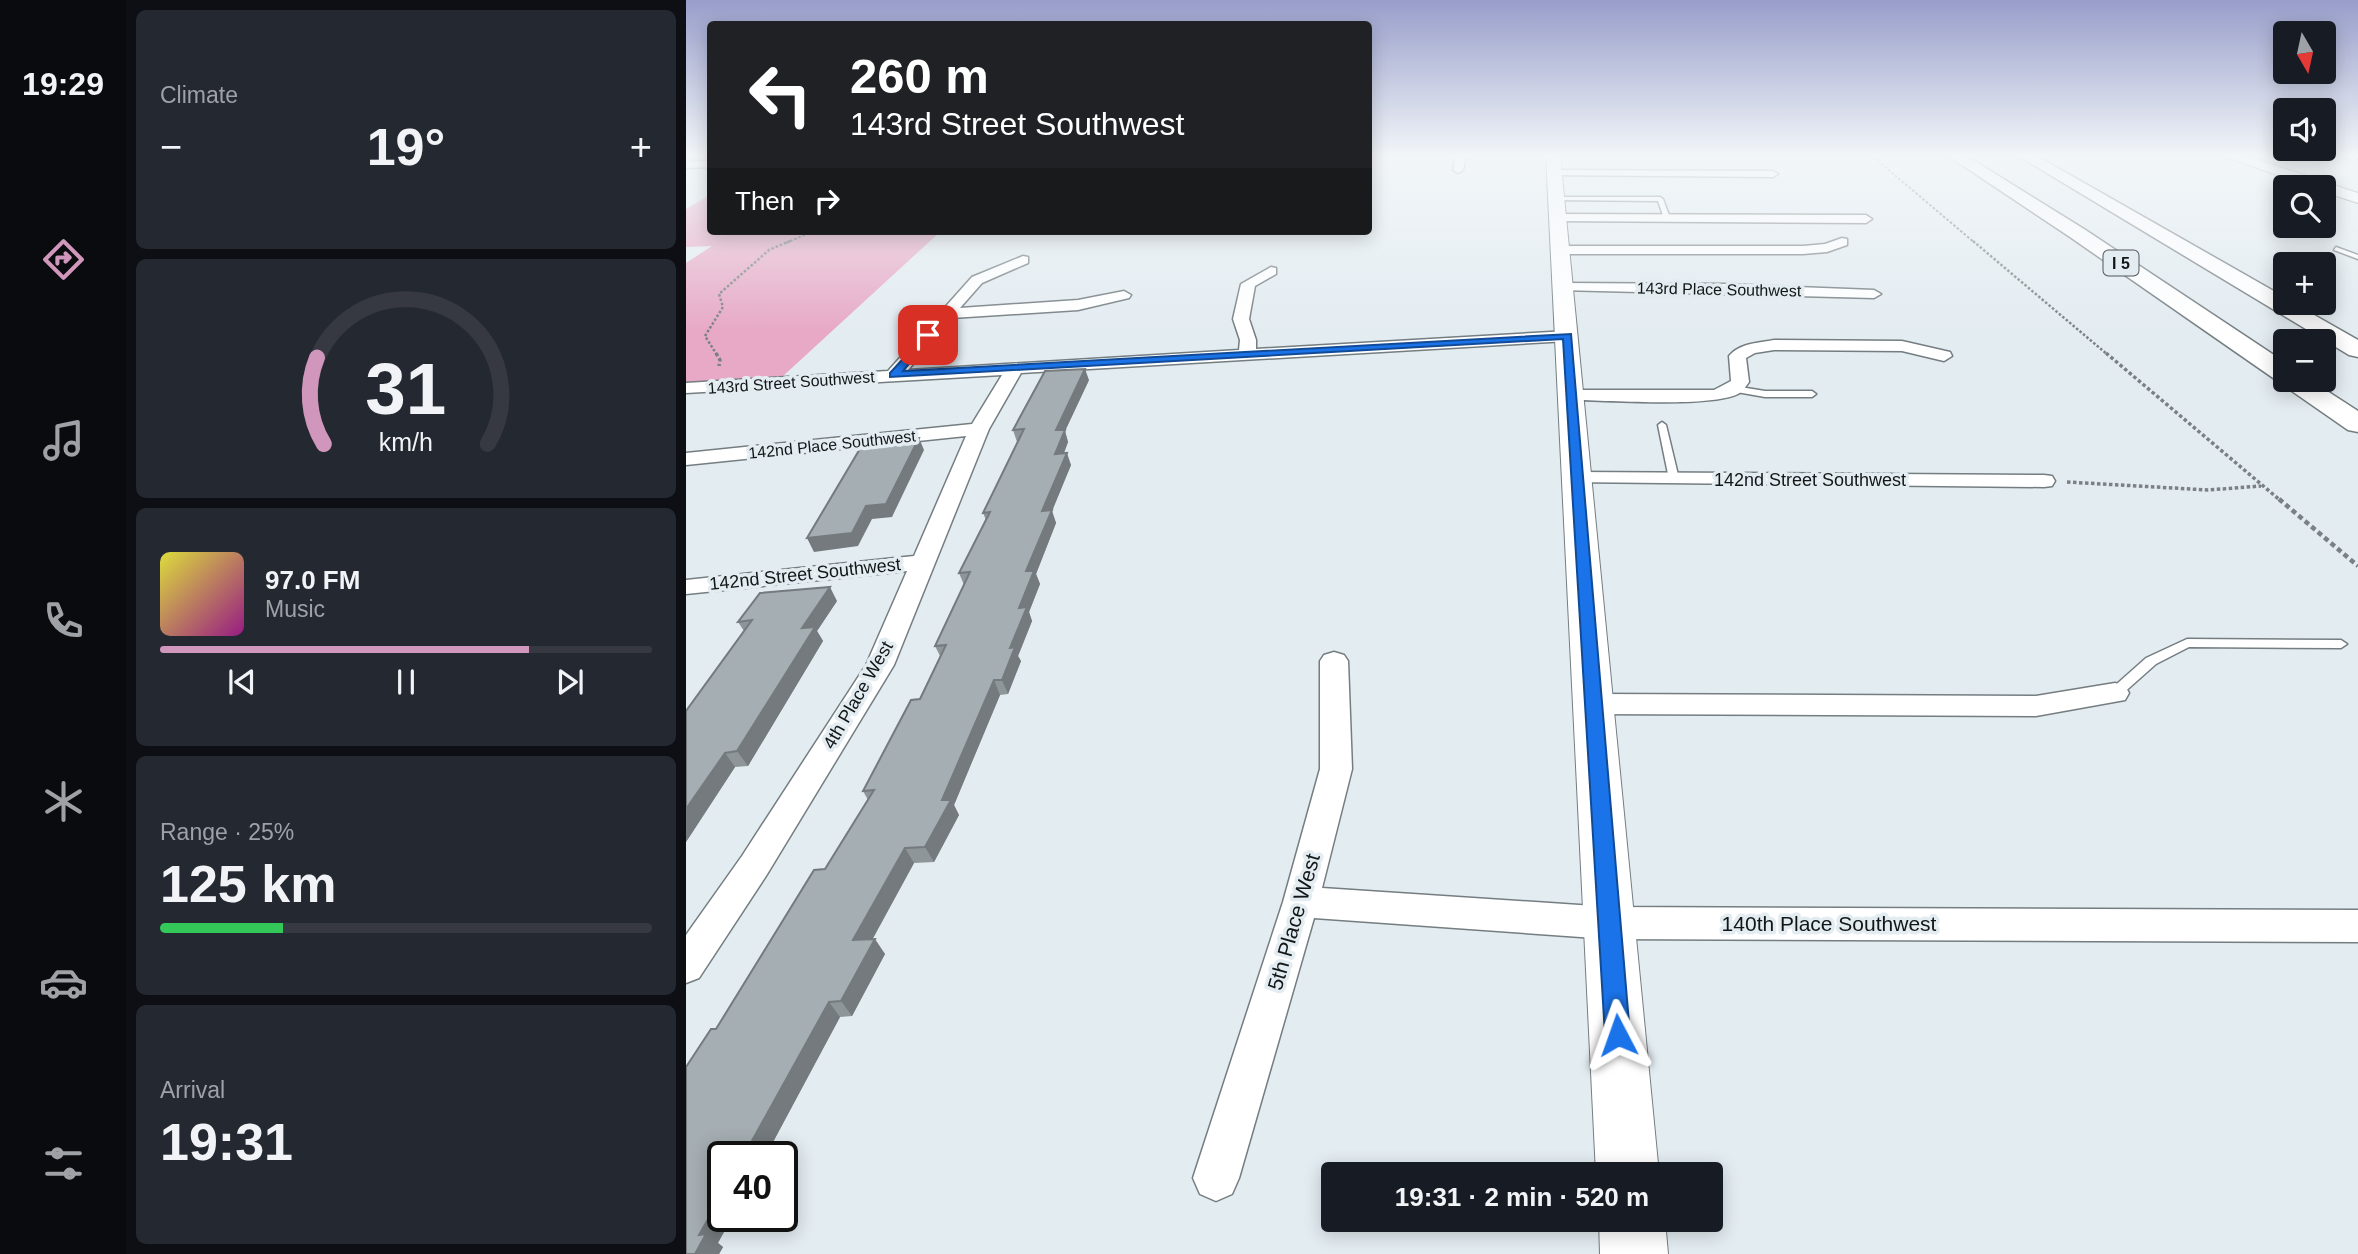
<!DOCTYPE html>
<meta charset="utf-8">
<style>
body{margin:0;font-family:Helvetica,sans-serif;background:#242831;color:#f1f3f6;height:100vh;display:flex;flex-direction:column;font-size:26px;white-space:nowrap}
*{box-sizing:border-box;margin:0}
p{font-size:23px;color:#9ea1a6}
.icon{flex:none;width:38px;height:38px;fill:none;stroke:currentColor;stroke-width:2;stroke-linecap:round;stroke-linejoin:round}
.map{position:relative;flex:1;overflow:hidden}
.sheet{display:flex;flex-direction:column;gap:10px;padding:10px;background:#0d0f14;width:560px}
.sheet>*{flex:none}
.guide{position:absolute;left:21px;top:21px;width:665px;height:214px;border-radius:7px;box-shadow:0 4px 18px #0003;background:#202124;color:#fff;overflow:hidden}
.needle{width:46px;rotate:171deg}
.buttons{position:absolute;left:1587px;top:21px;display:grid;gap:14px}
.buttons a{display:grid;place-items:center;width:63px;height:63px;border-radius:7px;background:#171b24;box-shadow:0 4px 18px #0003;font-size:35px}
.speed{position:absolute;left:21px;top:1141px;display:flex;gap:14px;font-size:35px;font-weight:700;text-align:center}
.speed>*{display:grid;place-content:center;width:91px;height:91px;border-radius:50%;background:#171b24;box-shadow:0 4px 18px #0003;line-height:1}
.speed .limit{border:4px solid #111;border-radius:10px;background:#fff;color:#111}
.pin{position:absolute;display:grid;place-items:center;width:60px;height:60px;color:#fff;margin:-30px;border-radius:14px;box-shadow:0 4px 10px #0006}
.me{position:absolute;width:77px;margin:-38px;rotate:356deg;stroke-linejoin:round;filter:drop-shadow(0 0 5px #0008)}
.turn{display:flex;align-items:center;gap:24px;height:147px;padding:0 28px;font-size:32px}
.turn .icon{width:91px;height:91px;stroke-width:2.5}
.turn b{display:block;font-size:49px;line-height:60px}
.then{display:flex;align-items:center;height:66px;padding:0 28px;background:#0003;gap:14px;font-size:26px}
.big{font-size:52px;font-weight:800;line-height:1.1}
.sheet .card{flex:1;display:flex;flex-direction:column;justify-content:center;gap:10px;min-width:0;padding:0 24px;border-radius:10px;background:#242831}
.sheet .dial{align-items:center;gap:0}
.dial svg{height:182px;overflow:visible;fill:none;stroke:#363941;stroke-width:7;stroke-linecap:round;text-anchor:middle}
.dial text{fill:#f1f3f6;stroke:none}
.song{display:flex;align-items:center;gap:21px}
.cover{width:84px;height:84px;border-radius:10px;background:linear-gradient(135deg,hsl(60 70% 55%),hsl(310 70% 35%))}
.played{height:7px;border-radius:4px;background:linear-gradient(90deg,#d096bb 75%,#363941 75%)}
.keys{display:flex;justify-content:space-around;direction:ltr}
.heat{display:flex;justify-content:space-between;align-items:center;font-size:38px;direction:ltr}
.charge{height:10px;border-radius:5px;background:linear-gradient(90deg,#34c759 25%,#363941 0)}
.trip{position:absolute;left:635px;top:1162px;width:402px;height:70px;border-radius:7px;background:#171b24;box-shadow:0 4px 18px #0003;font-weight:800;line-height:70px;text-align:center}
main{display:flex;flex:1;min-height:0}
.tabs{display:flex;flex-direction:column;width:126px;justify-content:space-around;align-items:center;background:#090b0e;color:#9ea1a6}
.tabs .icon{width:49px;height:49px}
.tabs .on{color:#d096bb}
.tabs b{font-size:32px;color:#f1f3f6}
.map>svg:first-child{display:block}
.green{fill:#e7a9c6}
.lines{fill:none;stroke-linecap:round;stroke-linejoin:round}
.lane-casing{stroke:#747d80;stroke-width:3}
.street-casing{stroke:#747d80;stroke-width:3}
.secondary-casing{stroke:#747d80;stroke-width:2}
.highway-casing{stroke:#747d80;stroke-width:3}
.path-far3{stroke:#7a8083;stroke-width:2;stroke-dasharray:2.5 2;stroke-linecap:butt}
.path-far2{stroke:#7a8083;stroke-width:2.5;stroke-dasharray:2.5 2;stroke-linecap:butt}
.path-far1{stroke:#7a8083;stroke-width:3.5;stroke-dasharray:3.5 2.5;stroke-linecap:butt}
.path{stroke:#7a8083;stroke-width:4.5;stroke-dasharray:5 3.5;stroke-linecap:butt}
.lane{fill:#fff;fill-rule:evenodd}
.street{fill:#fff;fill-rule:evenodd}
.secondary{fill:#fff;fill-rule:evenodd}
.highway{fill:#fff;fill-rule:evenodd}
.wall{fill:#8e9699}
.shaded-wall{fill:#747a7d}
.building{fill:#a5aeb2;stroke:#747a7d;stroke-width:2}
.route{fill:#1a73e8;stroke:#114b97;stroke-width:2}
.labels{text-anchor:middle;stroke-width:7;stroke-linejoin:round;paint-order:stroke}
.shield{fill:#e3ecf1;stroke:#515658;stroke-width:2}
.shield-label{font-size:16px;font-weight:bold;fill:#121617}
.far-street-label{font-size:16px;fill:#121617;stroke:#e3ecf1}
.street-label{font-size:18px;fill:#121617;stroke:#e3ecf1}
.near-street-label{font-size:21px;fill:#121617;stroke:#e3ecf1}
</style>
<main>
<nav class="tabs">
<b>19:29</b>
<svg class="icon on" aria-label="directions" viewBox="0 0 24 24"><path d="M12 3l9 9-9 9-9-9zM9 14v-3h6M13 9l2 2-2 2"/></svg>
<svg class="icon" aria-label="music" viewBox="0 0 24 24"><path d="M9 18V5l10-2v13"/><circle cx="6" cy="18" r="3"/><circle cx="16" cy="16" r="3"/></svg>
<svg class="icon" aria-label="phone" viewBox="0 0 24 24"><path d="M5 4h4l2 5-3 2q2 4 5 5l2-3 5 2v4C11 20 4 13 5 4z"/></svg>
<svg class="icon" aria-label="climate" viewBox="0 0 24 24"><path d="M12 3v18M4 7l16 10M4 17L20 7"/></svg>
<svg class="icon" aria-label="car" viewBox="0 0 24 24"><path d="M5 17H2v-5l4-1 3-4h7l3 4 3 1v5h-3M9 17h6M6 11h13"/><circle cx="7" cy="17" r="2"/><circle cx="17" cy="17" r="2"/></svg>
<svg class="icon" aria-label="filters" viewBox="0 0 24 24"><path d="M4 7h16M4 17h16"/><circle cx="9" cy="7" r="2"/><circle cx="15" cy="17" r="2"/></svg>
</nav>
<section class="sheet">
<div class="card"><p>Climate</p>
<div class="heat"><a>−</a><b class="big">19°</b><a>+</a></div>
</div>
<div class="card dial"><svg viewBox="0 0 100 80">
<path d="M14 69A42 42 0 1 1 86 69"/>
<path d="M14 69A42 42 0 0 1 11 31" stroke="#d096bb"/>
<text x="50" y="56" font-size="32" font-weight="700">31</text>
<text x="50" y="72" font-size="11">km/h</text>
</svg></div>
<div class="card">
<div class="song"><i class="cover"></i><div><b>97.0 FM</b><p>Music</p></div></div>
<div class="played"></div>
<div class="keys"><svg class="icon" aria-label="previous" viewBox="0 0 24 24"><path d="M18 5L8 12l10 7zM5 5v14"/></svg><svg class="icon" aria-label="pause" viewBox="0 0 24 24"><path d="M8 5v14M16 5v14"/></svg><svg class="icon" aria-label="next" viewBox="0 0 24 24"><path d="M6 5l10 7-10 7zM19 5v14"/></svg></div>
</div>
<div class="card"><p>Range · 25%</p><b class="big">125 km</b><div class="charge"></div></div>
<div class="card"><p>Arrival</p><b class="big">19:31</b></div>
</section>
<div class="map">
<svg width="1672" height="1254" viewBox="0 0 1672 1254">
<rect width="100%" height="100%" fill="#e3ecf1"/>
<polygon class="green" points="24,195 24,231 255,231 96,377 0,383 0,263 26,246 0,247 0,209"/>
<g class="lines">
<g class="lane-casing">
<g id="lane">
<polygon points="7,155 14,155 0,162 0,159"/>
<polygon points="869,197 974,197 977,199 984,218 981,220 978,218 972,201 867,200"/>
<polygon points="1650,247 1672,255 1672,259 1648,250"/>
<polygon points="1048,386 1079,391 1126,391 1130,394 1126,397 1079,397 1045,391 1045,387"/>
<polygon points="976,422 980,425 993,479 988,482 983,479 972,425"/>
<polygon points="1501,639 1655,640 1661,644 1655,648 1503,647 1470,664 1434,696 1424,696 1422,693 1424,690 1460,658"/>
</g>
</g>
<g class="street-casing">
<g id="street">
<polygon points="770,155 780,155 777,170 772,173 767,170"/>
<polygon points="1665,155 1672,155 1672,159"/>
<polygon points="24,161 24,167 0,168 0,162"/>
<polygon points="867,170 1087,171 1092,174 1087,177 863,175 863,171"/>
<polygon points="871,214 1180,215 1186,219 1180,223 867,221 867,215"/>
<polygon points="1156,238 1161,239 1161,245 1141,252 1117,254 875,254 868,250 875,246 1117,246 1139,244"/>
<polygon points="337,256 342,257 342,263 296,283 274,308 392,300 438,291 445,295 443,298 392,310 266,318 222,370 553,350 554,340 547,319 555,284 585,267 590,268 590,274 569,286 563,319 570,340 570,349 882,331 890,336 882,341 335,373 303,429 208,665 80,876 13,978 0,983 0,935 56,856 180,665 221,571 0,594 0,580 228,556 280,436 0,465 0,453 286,424 316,375 0,393 0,383 202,371 286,277"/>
<polygon points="878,283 1038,284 1188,290 1195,294 1188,298 873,290 871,287 873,284"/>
<path d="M1088 340 1216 341 1264 352 1266 356 1258 361 1216 351 1088 350 1069 353 1060 358 1063 382C1060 386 1057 391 1052 394 1023 408 922 400 885 400L876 395 885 390H1028L1045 381 1043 356C1054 343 1072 343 1088 340Z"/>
<polygon points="890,472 1358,475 1366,476 1369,481 1366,486 1358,487 883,482 879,478 883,474"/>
<polygon points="648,652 658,655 662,661 666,769 636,888 923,907 1672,910 1672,942 923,939 628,918 553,1178 546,1194 530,1201 514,1194 507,1178 597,902 634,769 634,661 638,655"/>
<polygon points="1429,683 1439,686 1443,693 1439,700 1350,716 907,714 897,711 893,704 897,697 907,694 1350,696"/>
</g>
</g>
<g class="secondary-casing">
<g id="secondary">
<polygon points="860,155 874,155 973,1174 910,1174"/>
<polygon points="1535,155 1558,155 1672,193 1672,203 1638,192 1638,187 1624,187"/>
<polygon points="913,1220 979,1220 982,1254 914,1254"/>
</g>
</g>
<g class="highway-casing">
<g id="highway">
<polygon points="1261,155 1279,155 1398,229 1600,363 1600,380 1624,380 1672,411 1672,432 1662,430 1384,237"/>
<polygon points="1331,155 1349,155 1600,298 1600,303 1607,303 1672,340 1672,357 1663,355"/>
</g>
</g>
<g class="path-far3">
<polyline points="1185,155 1289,243"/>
<polyline points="100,243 128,231"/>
</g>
<g class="path-far2">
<polyline points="1287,241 1422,355"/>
<polyline points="31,355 19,336 37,307 33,294 83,250 104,241"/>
</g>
<g class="path-far1">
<polyline points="30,353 34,360 33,366"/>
<polyline points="1420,353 1595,501"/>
<polyline points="1381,482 1522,490 1575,486"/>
</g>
<polyline class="path" points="1593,499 1672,566"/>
<use href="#lane" class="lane"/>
<use href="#street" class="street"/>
<use href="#secondary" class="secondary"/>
<use href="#highway" class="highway"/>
</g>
<g class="wall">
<polygon points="403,380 379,431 382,442 378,453 385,465 366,511 370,523 350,574 354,584 343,612 346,621 332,656 335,661 322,694 314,695 268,805 273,815 248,862 228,863 186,939 199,954 166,1016 154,1017 79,1157 37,1157 32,1243 37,1247 33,1254 0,1254 30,1029 139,869 182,800 177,791 234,699 254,656 249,646 278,585 273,573 300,520 297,513 331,442 327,430"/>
<polygon points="151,601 131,631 137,641 62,766 49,767 0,842 58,631 52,622"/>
</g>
<g class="shaded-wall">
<polygon points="399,369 403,380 379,431 382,442 373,466 369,454 370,430"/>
<polygon points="233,438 238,450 206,517 186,519 172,546 128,552 121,538 180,506"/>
<polygon points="381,453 385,465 366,511 370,523 350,574 354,584 343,612 346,621 332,656 335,661 322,694 316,680 324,648 340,571 356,511"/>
<polygon points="144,587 151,601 131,631 137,641 62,766 51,751 116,628"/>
<polygon points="308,680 314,695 268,805 273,815 248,862 239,847 256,800"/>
<polygon points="39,753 49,767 0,842 0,809"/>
<polygon points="219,848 228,863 178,955 167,940"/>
<polygon points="189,939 199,954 166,1016 155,1001"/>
<polygon points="143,1002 154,1017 79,1157 57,1157"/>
<polygon points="37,1193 37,1216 47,1216 32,1243 37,1247 33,1254 9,1254 13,1235"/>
</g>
<g class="building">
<polygon points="399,369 370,430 379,430 369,454 381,453 356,511 366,510 340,571 348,571 333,608 341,607 324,648 329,647 316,680 308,680 256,800 265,800 239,847 219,848 167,940 189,939 155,1001 143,1002 57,1157 37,1157 37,1193 13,1235 20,1234 9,1254 0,1254 0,1067 25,1029 30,1029 128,870 139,869 188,790 177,791 225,700 234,699 260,645 249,646 284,572 273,573 304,512 297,513 338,429 327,430 359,371"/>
<polygon points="233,438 200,504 180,506 166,533 121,538 178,442"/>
<polygon points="144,587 116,628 129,627 51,751 39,753 0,809 0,711 66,620 52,622 74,593"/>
</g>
<linearGradient id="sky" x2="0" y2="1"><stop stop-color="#989eca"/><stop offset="0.47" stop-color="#f2f6f9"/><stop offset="1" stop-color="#f2f6f9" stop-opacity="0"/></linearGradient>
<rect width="1672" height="331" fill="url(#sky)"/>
<polygon class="route" points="242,332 247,335 217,371 885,334 944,1035 940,1043 932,1046 923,1043 919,1035 877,339 204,377 204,373"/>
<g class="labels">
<rect class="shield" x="1417.5" y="250.5" width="35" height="25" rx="5"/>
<g class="shield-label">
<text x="1435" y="269">I 5</text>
</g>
<g class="far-street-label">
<text transform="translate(1033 289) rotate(1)" y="6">143rd Place Southwest</text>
<text transform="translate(105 382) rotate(-4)" y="6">143rd Street Southwest</text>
<text transform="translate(146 444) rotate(-6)" y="6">142nd Place Southwest</text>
</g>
<g class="street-label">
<text x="1124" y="486">142nd Street Southwest</text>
<text transform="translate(119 574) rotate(-6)" y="6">142nd Street Southwest</text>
<text transform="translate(172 695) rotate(-60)" y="6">4th Place West</text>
</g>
<g class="near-street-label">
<text transform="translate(608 922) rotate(-74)" y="7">5th Place West</text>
<text x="1143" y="931">140th Place Southwest</text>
</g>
</g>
</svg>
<div class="buttons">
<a><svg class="needle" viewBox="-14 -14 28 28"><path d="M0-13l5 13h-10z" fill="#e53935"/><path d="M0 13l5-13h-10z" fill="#9ea1a6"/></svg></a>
<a><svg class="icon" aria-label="sound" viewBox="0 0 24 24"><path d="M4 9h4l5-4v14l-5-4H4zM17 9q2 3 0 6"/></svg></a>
<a><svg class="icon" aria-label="search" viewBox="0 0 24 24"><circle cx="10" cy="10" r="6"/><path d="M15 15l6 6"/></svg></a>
<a>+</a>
<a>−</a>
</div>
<div class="speed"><div class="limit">40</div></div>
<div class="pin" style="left:242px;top:335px;background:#d93025"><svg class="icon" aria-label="arrive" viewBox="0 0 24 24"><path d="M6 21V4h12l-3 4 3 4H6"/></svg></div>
<svg class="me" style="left:932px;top:1035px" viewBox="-20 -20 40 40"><path d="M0-17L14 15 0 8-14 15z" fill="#1a73e8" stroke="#fff" stroke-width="4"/></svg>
<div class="trip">19:31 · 2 min · 520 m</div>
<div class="guide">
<div class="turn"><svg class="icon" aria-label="left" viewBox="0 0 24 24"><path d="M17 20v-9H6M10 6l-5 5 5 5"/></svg><div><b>260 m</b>143rd Street Southwest</div></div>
<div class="then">Then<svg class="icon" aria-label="right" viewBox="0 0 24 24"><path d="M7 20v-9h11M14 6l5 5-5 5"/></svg></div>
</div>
</div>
</main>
